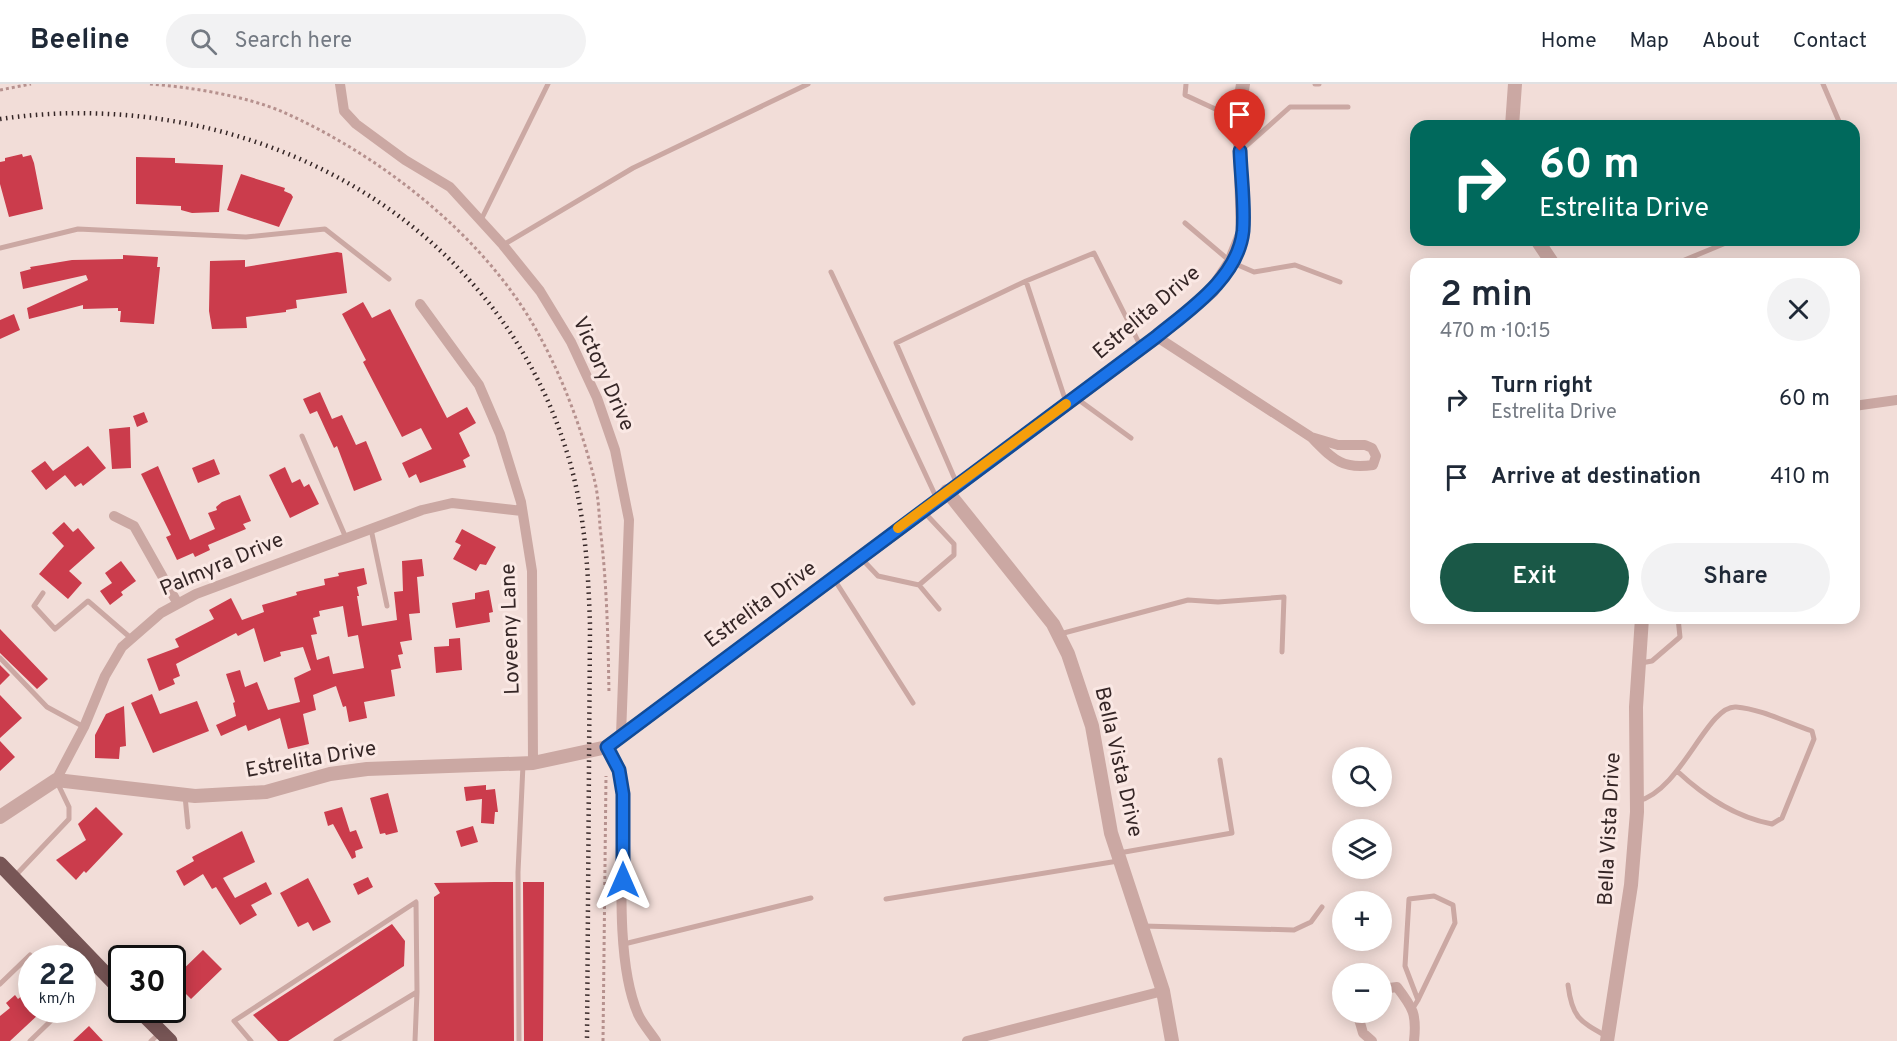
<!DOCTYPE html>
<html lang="en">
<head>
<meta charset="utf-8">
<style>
	:root { --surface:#fff; --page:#f2f2f3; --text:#1f2937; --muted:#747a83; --line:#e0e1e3; --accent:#1a5847 }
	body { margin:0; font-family:Overpass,sans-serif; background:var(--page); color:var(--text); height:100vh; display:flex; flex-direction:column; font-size:22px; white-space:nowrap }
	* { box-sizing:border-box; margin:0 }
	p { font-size:20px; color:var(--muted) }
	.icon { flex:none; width:33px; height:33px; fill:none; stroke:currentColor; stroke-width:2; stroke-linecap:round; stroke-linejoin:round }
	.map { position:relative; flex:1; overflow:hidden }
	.side { position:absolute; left:1410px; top:174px; width:450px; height:366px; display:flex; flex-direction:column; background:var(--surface); border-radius:18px; box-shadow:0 3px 15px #0003 }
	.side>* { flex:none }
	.banner { position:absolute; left:1410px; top:36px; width:450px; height:126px; border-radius:18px; box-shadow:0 3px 15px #0003; background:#00695c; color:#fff; overflow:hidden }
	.controls { position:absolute; left:1332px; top:663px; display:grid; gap:12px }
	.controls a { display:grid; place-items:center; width:60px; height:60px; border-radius:50%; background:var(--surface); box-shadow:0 3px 15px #0003; font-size:30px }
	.speed { position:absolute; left:18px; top:861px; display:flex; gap:12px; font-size:30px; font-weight:700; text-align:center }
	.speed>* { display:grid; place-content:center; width:78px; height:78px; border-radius:50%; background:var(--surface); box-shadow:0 3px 15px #0003; line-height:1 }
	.speed small { font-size:15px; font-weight:400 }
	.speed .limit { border:3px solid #111; border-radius:9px; background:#fff; color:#111 }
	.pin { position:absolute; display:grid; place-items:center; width:51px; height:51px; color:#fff; margin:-62px -26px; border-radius:50% 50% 50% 0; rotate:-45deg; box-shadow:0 0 6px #0007 }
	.pin .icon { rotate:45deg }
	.me { position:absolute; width:66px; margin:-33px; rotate:0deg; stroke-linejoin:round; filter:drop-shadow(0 0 4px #0008) }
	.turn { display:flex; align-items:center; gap:21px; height:126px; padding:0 30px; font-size:27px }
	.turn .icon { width:78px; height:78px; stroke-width:2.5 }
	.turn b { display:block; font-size:42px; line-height:51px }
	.round { display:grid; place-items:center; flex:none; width:63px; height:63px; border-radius:32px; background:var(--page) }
	.head { display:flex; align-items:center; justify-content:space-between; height:102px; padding:0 30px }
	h1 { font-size:36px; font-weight:600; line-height:45px }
	.cta { display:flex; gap:12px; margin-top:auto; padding:12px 30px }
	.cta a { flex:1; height:69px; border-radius:36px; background:var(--accent); color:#fff; font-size:24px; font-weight:600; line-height:69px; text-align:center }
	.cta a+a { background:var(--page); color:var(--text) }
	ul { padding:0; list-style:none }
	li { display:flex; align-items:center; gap:18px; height:78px; padding:0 30px }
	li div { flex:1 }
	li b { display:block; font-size:22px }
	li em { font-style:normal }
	header { display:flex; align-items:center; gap:36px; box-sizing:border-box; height:84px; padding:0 30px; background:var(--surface); border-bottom:2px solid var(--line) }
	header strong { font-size:28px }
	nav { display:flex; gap:33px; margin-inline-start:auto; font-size:21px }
	.search { width:420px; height:54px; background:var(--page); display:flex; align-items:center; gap:15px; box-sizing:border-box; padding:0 21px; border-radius:33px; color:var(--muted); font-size:22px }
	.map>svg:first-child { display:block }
	.building { fill:#cb3c4c; fill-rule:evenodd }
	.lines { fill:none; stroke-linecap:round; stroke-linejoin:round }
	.path { stroke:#b6918e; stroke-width:3; stroke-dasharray:3 3; stroke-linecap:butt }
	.service { stroke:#cba8a3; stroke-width:5 }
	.minor { stroke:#cba8a3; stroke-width:10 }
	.tertiary { stroke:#cba8a3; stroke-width:14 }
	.primary { stroke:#785656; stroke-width:15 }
	.rail { stroke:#352626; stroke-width:4.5; stroke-dasharray:1.5 4.5; stroke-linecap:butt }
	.route-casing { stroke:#114b97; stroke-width:15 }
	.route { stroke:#1a73e8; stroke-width:10 }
	.slow { stroke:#f59e0b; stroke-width:10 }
	.labels { text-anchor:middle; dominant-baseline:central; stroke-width:6; stroke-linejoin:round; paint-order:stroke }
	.street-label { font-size:21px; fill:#352626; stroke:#fae8e4 }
</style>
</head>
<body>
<header>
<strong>Beeline</strong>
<div class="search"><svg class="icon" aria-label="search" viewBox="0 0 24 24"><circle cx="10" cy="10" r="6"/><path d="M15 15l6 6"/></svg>Search here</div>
<nav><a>Home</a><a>Map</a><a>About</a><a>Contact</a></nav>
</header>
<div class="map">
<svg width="1897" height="957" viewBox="0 0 1897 957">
	<rect width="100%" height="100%" fill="#f2ddd8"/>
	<path class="building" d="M22,70L23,73L31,71L34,79L43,125L9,133L0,100V78L5,77V74Z
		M136,73L175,74V79L223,81L219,128L192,129L181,126V122L136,120Z
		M241,90L285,104L284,107L291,110L293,113L279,143L227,126Z
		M337,168L342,169L347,209L296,216L297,224L286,226V228L246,233L247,244L212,245L209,227L210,177L245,176V183Z
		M123,171L158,173L157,183H160L154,240L120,238L121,227H118V224L83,225V221L29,235L27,224L88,196L86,191L23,205L20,188L31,185L30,183L72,176L123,175Z
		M363,218L372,234L390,225L447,334L467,323L476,339L459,349L470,372L463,376L466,383L420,399L416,390L409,394L402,379L432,365L421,344L402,353L363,278L366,276L342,230Z
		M14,230L20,246L0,255V236Z
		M320,308L332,335L342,331L356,361L366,357L382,396L354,407L337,362L334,364L317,327L310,330L303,315Z
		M144,328L148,338L137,343L133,332Z
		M130,343L131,384L112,385L109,345Z
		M88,362L106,384L83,402L81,399L75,403L65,391L46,406L31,387L45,377L53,387Z
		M214,375L220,390L198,399L192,384Z
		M158,382L190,456L215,445L208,429L217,426L216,423L222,418L240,411L251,437L243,440L246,445L208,461L210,466L195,473L193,469L177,476L166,453L171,451L141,390Z
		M285,383L292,399L300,395L304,403L309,400L319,420L290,434L269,391Z
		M64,438L73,448L78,444L95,464L69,487L82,499L68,515L39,490L64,462L52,449Z
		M462,445L496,463L486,481L480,480L476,487L453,475L461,461L455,458Z
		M422,475L424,492L417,493L420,529L409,530L412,556L400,558L403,570L398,571L401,584L391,586L395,612L364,618L367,634L349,638L346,622L343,623L336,602L313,611L316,626L303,630L309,660L288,665L280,634L248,647L246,641L221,652L216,641L236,632L233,619L235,618L226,590L240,586L245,603L257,598L268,626L300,618L294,594L311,586L303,563L280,568L281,572L264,578L254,544L238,552L236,549L176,580L180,592L173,595L175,600L159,607L147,575L179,563L175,555L214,535L209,526L231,514L242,536L264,528L262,521L297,511L296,508L325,501L324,495L339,492L338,489L364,484L367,500L357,503L359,512H357L362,542L397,536L394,508L403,507L402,477ZM343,522L348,553L358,551L364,584L333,590L329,572L317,576L311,551L317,550L313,534L320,532L319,527Z
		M121,477L136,497L121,508L123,511L110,521L100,507L112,499L105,489Z
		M489,506L493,528L489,529L490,538L456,544L452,519L475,515V509Z
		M0,545L48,595L37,605L0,569Z
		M460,554L462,586L436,589L434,563L449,562V555Z
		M0,581L10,591L0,601Z
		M152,610L160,630L197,617L209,647L153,669L131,619Z
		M0,611L22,634L0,654Z
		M124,622L126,662L120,663L119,675L95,674V651L106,630Z
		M0,657L15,673L0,687Z
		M486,701V706L495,705L498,728H495L494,740L481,739L482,715L466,717L464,703Z
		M388,709L398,748L386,751L385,749L380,750L370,714Z
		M96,723L123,750L86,789L84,787L76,796L56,776L86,756L78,740Z
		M342,723L350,748L356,746L363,764L355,767L356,773L352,775L333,740L328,742L324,728Z
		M473,742L478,758L461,763L456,747Z
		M242,747L255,778L223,794L235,814L266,798L272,810L251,821L257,831L240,841L216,803L212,805L203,790L184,802L176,787L194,777L192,773Z
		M368,793L373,803L358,811L353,800Z
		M308,794L331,838L313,847L308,838L298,843L280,809Z
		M494,798H513L514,957H434V813L440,809L434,799Z
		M523,798H544L543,957H524Z
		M392,840L405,857L404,882L288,957H278L253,931Z
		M203,866L222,885L191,915L172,896Z
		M15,911L18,915L23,911L32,920V926H37L40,929L10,957H0V932L10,924L6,919Z
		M89,942L103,957H73Z"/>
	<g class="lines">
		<path class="path" d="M150,0C190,3 246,12 283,28C380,71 481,150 534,242C561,289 581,342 594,394C598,409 599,427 600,443C607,499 608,554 609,610
			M0,6L31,0
			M603,957L606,692"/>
		<path class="service" d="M1186,0L1185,11L1237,35
			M1315,0H1319
			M1823,0L1841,42
			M1244,64L1290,23H1348
			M481,136L548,0
			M1185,139L1231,178L1254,188L1295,181L1340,198
			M503,161L633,84L808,0
			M0,164L78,145L246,153L325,145L389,195
			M1675,180L1733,156
			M831,188L937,415
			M1026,197L1066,318
			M1076,314L1131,354
			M302,352L346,454
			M957,400L896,259L1026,197L1094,169L1141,263
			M371,445L387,522
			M861,474L878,492L919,501L939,525
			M834,495L913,619
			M919,501L954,471V460L924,428
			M43,509L34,522L55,545L88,517L132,555
			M1060,550L1188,516L1218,518L1284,513L1282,568
			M0,574L47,623L84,643
			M1641,579L1652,577L1680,553L1678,534
			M185,712L188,743
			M1638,717C1682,706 1707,621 1736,623C1761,625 1788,639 1812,647L1814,655L1782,734L1772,740C1735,733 1705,713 1677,687
			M1119,769L1232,749L1220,676
			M14,793L69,735V723L57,698
			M886,815L1118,777
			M1143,842L1294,846L1311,838L1322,823
			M624,860L811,814
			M0,900L30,871
			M1568,901C1572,933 1579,937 1606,952
			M1413,924L1418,916L1455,839L1453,821L1434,812L1409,815L1405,882L1418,916
			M30,957L62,926
			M151,957L160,949
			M251,957L234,937L416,818L417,908L336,957
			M415,957L417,908
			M519,957L518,788L523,681"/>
		<path class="minor" d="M340,0L344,27L356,40L405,76L450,103L503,161L540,207L571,258L597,314L615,366L629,436L621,651
			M420,220L479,301L500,350L521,418L532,487L533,679
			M1157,253L1311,353L1338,361H1365L1372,364L1376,372L1373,381C1341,386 1332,374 1311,353
			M1854,322L1897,316
			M114,432L134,442L178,520
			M607,663L619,686L623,710C623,771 614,875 638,930C642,939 650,948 656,957
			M56,696L84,643L105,592L122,563L161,529L196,510L422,426L452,419L522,427
			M1382,905L1397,903C1413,924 1417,930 1414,957
			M1357,928L1363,949L1372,957
			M967,957L1163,907"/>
		<path class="tertiary" d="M1512,42L1515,0
			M1537,156L1553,180
			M947,407L1053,540L1068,570L1092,642L1111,749L1163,907L1172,957
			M0,733L56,696L195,712L266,708L330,690L367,685L533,679L607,663L1157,253L1212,207L1231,178L1243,148L1239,26L1243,0
			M1607,957L1631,801L1637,728L1636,623L1642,534"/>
		<path class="primary" d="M0,780L122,907
			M139,926L170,957"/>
		<path class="rail" d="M0,35C239,0 487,125 564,359C584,418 588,479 590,541L587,957"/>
	</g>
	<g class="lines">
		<defs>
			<path id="route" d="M623,796V710L619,686L607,663L1156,253C1189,226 1238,194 1243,147C1245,121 1241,93 1240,67"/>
		</defs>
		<use href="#route" class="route-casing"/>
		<use href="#route" class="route"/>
		<path class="slow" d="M898,444L1066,320"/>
	</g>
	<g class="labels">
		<g class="street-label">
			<text transform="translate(1147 229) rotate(-40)">Estrelita Drive</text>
			<text transform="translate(603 290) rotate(66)">Victory Drive</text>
			<text transform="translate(222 481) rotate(-23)">Palmyra Drive</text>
			<text transform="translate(761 521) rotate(-36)">Estrelita Drive</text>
			<text transform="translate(511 545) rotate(-92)">Loveeny Lane</text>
			<text transform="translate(311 676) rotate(-10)">Estrelita Drive</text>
			<text transform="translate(1118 678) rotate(77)">Bella Vista Drive</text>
			<text transform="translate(1610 745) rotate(-87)">Bella Vista Drive</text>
		</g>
	</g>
</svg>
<div class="controls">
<a><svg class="icon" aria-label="search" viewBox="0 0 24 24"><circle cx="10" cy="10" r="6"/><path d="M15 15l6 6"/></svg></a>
<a><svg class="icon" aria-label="layers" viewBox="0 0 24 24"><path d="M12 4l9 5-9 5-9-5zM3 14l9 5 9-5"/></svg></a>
<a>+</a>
<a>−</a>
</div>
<div class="speed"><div>22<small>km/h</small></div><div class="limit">30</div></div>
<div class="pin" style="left:1240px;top:67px;background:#d93025"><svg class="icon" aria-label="arrive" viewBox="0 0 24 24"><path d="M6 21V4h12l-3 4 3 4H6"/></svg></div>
<svg class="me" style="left:623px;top:796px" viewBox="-20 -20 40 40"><path d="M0-17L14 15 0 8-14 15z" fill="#1a73e8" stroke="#fff" stroke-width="4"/></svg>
<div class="banner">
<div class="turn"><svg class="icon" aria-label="right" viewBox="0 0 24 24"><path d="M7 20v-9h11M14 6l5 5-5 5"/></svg><div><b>60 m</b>Estrelita Drive</div></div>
</div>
<section class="side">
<div class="head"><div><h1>2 min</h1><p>470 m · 10:15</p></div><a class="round"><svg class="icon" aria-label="close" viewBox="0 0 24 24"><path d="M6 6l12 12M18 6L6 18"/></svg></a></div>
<ul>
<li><svg class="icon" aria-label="right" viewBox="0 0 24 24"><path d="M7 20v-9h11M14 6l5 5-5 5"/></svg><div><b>Turn right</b><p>Estrelita Drive</p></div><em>60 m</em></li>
<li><svg class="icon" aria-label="arrive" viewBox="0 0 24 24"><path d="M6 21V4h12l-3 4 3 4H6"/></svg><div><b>Arrive at destination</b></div><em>410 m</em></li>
</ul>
<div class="cta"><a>Exit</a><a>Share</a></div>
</section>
</div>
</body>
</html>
